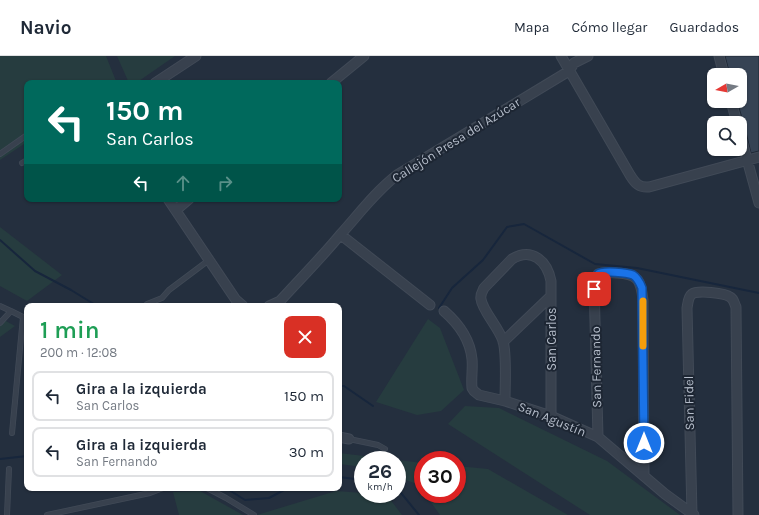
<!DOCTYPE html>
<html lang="es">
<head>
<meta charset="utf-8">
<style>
	:root { --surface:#fff; --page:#f2f2f3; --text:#1f2937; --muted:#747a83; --line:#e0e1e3 }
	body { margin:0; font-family:Karla,sans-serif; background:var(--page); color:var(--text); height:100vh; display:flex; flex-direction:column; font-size:15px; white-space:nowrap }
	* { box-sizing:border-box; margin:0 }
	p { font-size:13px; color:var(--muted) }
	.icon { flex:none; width:22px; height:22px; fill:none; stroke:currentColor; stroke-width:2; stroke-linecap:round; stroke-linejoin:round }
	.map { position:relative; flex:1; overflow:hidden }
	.details { position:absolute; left:24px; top:247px; width:318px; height:188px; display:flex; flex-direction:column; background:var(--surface); border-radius:8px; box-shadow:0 1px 3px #0004 }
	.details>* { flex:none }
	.hud { position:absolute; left:24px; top:24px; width:318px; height:122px; border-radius:8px; box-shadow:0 1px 3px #0004; background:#00695c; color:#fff; overflow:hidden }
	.needle { width:26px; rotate:261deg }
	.controls { position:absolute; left:707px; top:12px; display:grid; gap:8px }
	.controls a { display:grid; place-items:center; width:40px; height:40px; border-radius:8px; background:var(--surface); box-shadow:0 1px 3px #0004; font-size:20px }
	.speed { position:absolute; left:354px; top:395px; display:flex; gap:8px; font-size:20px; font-weight:700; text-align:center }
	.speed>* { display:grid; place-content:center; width:52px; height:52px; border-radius:50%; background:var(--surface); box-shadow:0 1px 3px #0004; line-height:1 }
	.speed small { font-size:10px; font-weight:400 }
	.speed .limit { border:6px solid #d22; background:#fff; color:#111 }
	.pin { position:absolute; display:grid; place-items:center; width:34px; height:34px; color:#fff; margin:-17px; border-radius:8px; box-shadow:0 2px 6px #0006 }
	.me { position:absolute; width:44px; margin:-22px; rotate:0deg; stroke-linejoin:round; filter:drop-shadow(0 0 3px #0008) }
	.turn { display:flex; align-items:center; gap:14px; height:84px; padding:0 16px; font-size:18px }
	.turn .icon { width:52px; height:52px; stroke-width:2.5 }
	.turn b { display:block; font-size:28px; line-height:34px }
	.lanes { display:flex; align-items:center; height:38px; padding:0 16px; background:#0003; justify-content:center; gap:20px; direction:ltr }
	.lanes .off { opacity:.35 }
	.round { display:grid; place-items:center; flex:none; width:42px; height:42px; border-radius:8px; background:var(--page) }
	.overview { display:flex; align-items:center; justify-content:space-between; height:68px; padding:0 16px }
	h1 { font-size:24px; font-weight:600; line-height:30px; color:#1e9e55 }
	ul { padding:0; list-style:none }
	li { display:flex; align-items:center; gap:12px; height:50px; margin:0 8px 6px; padding:0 8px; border:2px solid var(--line); border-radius:8px }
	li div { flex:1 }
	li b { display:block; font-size:15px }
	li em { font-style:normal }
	header { display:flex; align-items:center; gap:24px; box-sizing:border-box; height:56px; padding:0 20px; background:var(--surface); border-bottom:1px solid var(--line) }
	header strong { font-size:19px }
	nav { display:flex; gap:22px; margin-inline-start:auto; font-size:14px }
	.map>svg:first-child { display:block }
	.green { fill:#263c3f }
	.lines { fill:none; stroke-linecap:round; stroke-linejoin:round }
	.stream { stroke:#17263c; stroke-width:2 }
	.building { fill:#364354; stroke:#1f2835 }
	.lane-casing { stroke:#414a57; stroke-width:6 }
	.street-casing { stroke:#414a57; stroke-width:11 }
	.lane { stroke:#38414e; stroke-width:4.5 }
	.street { stroke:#38414e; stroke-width:9 }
	.route-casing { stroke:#114b97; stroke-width:10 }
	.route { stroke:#1a73e8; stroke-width:7 }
	.slow { stroke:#f59e0b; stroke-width:7 }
	.labels { text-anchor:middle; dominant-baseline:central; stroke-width:4; stroke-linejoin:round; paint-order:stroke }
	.street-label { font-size:13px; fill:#b4bcc9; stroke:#1d2633 }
</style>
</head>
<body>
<header>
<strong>Navio</strong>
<nav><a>Mapa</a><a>Cómo llegar</a><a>Guardados</a></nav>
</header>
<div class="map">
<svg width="759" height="459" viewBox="0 0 759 459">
	<rect width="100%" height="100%" fill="#242f3e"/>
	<path class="green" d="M0,0H106L116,25L114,27H27V86L0,104Z
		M117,0H175L136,27H129Z
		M0,171L62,219L27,245L0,230Z
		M0,262L15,270L0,281Z
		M428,263L440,272L464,334L441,355L417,359L376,346Z
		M465,350L499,352L607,405L680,459H590L448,368Z
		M339,397L423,407V436L417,428L397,421V404H363V411L339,408Z
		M457,410L488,413L568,459H440L425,438H457Z
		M200,435L243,459H179L173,436Z
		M336,435L363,437V438H386L402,459H257Z"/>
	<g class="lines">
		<path class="stream" d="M0,184L35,215L71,234L97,250
			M439,252L452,232L483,204L507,171L524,168L595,208L637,212L759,237
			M339,330H344L373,350
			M0,403L27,400
			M339,421L363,424
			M226,432L245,444L269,442L288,432
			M397,432L419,459"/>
	</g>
	<path class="building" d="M725,0H759V95L751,97L746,76L742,70L743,65L737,45H740V19H730Z"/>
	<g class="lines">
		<defs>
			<path id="lane" d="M0,98L27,79
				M22,107L27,104
				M147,248L162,242L169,234L209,204
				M0,250L13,256
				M26,262L27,268
				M0,267L11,255L23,261L12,377
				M349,383L378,389L385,393
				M207,432L226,442L254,459
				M7,459L9,413
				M47,459L150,437L163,432"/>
			<path id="street" d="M561,0L630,119C635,127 639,132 649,131L759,101
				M719,0L724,19
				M155,27L196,0
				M331,27L364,0
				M731,45L737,67
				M740,78L759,147
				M168,143L236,244L243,250
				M176,154L189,143
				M341,179L430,249
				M269,250L280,245C300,223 321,202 340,179C359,158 375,136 397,119L569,15L574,7L588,0
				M444,255C459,268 470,283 472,303C473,312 471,322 472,332L474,335L479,339L505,345L551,360L598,381L665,438L694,459
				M503,286L551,240
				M505,345C505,329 507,299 503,285C499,272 482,254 481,243C480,239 482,236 484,232L512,203C532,191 547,205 551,225V360
				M339,381L349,383
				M598,381L594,227L598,218C604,216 610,216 617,217C638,218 641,224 643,244L644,419
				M692,458L687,252C688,247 688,241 692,238C697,234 725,237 730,241C734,243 734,247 736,251L738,459"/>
		</defs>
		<use href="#lane" class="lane-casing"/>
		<use href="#street" class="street-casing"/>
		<use href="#lane" class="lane"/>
		<use href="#street" class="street"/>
	</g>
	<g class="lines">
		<defs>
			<path id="route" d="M594,233C594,229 594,221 598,218C603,214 628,217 633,219C638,222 640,227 642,232L644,387"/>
		</defs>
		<use href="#route" class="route-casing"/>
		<use href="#route" class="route"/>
		<path class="slow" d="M643,245V290"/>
	</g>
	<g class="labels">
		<g class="street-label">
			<text transform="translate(456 84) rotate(-32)">Callejón Presa del Azúcar</text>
			<text transform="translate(551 283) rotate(-90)">San Carlos</text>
			<text transform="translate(596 311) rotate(-91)">San Fernando</text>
			<text transform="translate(689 347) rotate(-91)">San Fidel</text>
			<text transform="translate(552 363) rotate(22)">San Agustín</text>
		</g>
	</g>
</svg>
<div class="controls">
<a><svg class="needle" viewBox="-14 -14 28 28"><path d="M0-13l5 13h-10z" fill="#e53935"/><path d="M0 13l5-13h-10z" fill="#747a83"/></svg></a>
<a><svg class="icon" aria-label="search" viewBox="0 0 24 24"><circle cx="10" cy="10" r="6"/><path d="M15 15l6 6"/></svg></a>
</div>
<div class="speed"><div>26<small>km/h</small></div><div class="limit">30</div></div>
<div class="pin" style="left:594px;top:233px;background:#d93025"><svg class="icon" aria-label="arrive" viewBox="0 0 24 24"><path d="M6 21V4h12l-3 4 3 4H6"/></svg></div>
<svg class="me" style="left:644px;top:387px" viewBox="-20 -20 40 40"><circle r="17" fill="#1a73e8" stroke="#fff" stroke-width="3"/><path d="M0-11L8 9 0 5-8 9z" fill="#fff"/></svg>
<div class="hud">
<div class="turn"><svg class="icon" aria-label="left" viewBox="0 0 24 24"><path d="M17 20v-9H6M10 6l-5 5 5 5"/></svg><div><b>150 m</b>San Carlos</div></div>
<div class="lanes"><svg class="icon" aria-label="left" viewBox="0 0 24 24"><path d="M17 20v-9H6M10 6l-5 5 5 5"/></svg><svg class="icon off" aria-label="ahead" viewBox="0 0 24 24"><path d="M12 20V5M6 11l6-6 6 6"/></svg><svg class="icon off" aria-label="right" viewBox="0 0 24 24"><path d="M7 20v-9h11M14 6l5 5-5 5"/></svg></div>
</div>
<section class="details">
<div class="overview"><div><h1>1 min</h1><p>200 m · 12:08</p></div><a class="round" style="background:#d93025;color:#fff"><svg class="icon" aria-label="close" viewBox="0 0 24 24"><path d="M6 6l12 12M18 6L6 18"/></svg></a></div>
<ul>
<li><svg class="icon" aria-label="left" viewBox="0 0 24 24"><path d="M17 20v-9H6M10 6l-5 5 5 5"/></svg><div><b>Gira a la izquierda</b><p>San Carlos</p></div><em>150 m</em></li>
<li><svg class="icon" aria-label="left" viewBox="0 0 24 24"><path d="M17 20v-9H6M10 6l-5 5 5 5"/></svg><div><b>Gira a la izquierda</b><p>San Fernando</p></div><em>30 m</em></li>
</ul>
</section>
</div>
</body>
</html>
